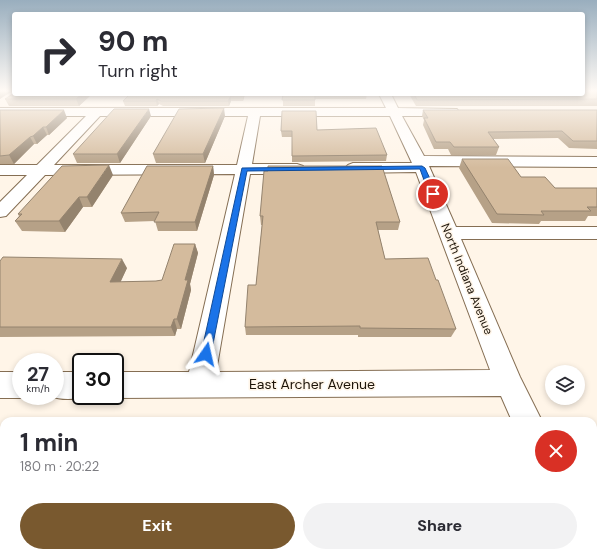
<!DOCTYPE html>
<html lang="en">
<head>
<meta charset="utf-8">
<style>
	:root { --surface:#fff; --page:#f2f2f3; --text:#2b2b33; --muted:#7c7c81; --accent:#79592f }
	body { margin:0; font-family:"DM Sans",sans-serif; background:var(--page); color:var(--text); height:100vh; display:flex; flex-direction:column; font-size:15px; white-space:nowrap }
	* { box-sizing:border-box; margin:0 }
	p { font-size:13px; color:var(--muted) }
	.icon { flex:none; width:22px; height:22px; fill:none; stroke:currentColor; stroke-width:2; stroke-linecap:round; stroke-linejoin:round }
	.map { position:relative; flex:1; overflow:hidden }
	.sheet { position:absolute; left:0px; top:417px; width:597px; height:140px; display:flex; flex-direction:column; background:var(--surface); border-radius:12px 12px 0 0; box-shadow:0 2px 6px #0003 }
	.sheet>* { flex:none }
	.guide { position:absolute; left:12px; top:12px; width:573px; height:84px; border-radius:4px; box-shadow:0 2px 6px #0003; background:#fff; color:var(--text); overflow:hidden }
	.controls { position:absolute; left:545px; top:365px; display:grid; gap:8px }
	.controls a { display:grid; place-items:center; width:40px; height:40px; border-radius:50%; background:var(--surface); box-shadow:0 2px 6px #0003; font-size:20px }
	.speed { position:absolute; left:12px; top:353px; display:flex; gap:8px; font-size:20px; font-weight:700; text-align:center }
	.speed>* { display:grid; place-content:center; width:52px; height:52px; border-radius:50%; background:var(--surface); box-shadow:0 2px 6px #0003; line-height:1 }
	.speed small { font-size:10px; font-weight:400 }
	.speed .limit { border:2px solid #111; border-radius:6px; background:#fff; color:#111 }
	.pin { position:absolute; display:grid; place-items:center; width:34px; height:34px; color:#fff; margin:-17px; border:2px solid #fff; border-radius:50%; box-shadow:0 1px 4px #0007 }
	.me { position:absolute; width:44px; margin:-22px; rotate:11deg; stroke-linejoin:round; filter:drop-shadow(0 0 3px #0008) }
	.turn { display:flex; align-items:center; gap:14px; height:84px; padding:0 20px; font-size:18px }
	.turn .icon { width:52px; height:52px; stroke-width:2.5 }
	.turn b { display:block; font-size:28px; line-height:34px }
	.round { display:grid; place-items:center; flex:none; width:42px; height:42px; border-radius:21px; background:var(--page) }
	.headline { display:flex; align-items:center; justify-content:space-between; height:68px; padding:0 20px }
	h1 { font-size:24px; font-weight:700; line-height:30px }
	.action { display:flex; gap:8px; margin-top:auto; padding:8px 20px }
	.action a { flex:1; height:46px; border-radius:24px; background:var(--accent); color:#fff; font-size:16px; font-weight:700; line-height:46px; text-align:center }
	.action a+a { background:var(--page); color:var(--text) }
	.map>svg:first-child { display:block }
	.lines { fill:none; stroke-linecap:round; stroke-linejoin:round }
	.minor-casing { stroke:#856e53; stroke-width:2 }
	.minor { fill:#fff; fill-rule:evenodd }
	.wall { fill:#b6a187 }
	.shaded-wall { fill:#94836e }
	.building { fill:#d4bb9d; stroke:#94836e }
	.route { fill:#1a73e8; stroke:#114b97 }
	.labels { text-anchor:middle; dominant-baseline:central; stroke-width:3; stroke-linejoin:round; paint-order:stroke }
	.street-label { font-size:12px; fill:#1c1308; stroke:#fff5e8 }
	.near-street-label { font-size:14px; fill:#1c1308; stroke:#fff5e8 }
</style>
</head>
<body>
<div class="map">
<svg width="597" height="557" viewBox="0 0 597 557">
	<rect width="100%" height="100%" fill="#fff5e8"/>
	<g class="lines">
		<defs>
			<path id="minor" d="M379,94H391L398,108L457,109L459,112L457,115L453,116H402L424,156L597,157V167L429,166L456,227H597V239H461L520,377L542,421H512L501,396L115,398L110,396H115V372H189L235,174L45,175L6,216L0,217V202L27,175H0V165H37L86,116H0V108H386ZM100,116H248L237,165H54ZM260,116H390L412,163H353L348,165L345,168L348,171L353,173L416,172L490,370L216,372L250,174H297L303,172L305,169L303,166L297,164H252Z
				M0,372H21V396H26L21,398H0Z
				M55,372H81V396H86C76,400 60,400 50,396H55Z
				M593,535L597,537V557H573L571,553H593Z"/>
		</defs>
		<use href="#minor" class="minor-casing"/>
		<use href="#minor" class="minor"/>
	</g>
	<path class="wall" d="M597,90V106H416L409,94H583Z
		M14,94H92L79,106H9L5,99Z
		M130,94H245L243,101H231L229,106H163L159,104L157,106H125L123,101Z
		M283,94H367L366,99H315V106H283Z
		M0,110L67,118L49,135H47L37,144H34L14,164H0Z
		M423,110H597V149L569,148L558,138L493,139L499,147L496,155H451L448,149H434L423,125L424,120L422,116Z
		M151,116L120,163H77L73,154Z
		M225,116L205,163H156L153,154Z
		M317,130L387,155L386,161L292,162V137H282L281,131Z
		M462,159L555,188H597V216H588L585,221H541L539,224L492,223L459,168Z
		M213,166L214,175L197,231H158L155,221L125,222L121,213Z
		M113,175L92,207H83L65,232L22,231L15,221L19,216L18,214Z
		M260,216L400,222L398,230H378L385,259L436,280L456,329L451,337H358V335H246L245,327L256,285L262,225H261Z
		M195,244L198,253L190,284L191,290L181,329H177L175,336L0,337V261L127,268L120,282L156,281L162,280Z
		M0,457H4V515H0Z"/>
	<path class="shaded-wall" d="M0,90H14L0,99Z
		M82,94H92L79,106L76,99Z
		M243,94H245L243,101Z
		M231,96V101L229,106L228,101Z
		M157,99L159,104L157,106L156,101Z
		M224,108L225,116L205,163L203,154Z
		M149,109L151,116L120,163L117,154Z
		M64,110L67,118L49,135L46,127Z
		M43,127L47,135L37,144L33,136Z
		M30,137L34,144L14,164L9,155Z
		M109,165L113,175L92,207L87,197Z
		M213,166L214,175L197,231L195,222Z
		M79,197L83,207L65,232L59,221Z
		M195,244L198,253L190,284L191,290L181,329L177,319L185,280Z
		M122,259L127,268L116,292L110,282Z
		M174,319L177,329L175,336L171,327Z
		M269,553H270V557H268Z"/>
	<path class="building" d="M583,90H597V99L417,100L414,94H583Z
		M14,93V94H82L76,99H5Z
		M130,94H243V96H231L228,101H161L157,99L156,101H123Z
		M283,94H315V100H282Z
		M224,108L203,154H153L179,109Z
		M114,109H149L117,154H73Z
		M0,110H64L46,127H43L33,136L30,137L9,155L0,156Z
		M423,110H597V141H573L562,131L488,132L499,147H454L450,142H436L424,118H428Z
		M282,111H316L317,130L376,128L387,155L292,156V131H281Z
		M462,159H508L521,177H545L555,188H597V207H587L591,211H541L544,215L497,214Z
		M109,165L87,197H79L59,221H15L22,214H18L62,166Z
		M147,166H213L195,222H154L159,212L121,213Z
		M268,166H382L400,222H376L385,259L428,258L436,280H438L456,329L360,328V326L245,327L248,285H256L263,216H260L264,171H268Z
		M174,244H195L185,280H188L177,319H174L171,327H0V261L3,257L122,259L110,282L156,281L162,280Z
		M0,457H4V509H0Z
		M242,553H269L268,557H241Z"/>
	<linearGradient id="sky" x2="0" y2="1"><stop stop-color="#99aebe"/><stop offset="0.54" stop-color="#fffaf5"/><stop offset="1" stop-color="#fffaf5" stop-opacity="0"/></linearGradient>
	<rect width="597" height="168" fill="url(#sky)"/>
	<path class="route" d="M422,166L425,168L437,194L435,195L429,194L420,169L247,171L211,354L210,357H202L201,354L242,168Z"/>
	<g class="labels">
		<g class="street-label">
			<text transform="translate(467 279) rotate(68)">North Indiana Avenue</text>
		</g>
		<g class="near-street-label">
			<text x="312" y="384">East Archer Avenue</text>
		</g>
	</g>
</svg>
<div class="controls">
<a><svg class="icon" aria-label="layers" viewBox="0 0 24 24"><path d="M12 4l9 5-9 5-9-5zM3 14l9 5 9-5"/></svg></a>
</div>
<div class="speed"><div>27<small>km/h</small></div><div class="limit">30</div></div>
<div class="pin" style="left:433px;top:194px;background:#d93025"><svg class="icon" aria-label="arrive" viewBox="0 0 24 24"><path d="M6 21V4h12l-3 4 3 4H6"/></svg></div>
<svg class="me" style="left:206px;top:354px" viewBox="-20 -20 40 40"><path d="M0-17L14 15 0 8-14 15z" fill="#1a73e8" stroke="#fff" stroke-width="4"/></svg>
<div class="guide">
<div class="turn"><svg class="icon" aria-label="right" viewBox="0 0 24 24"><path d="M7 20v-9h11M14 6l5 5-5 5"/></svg><div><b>90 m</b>Turn right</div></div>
</div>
<section class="sheet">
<div class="headline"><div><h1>1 min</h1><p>180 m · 20:22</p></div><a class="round" style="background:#d93025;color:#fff"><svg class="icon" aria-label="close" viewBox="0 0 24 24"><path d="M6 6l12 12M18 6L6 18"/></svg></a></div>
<div class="action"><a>Exit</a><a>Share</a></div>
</section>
</div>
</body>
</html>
